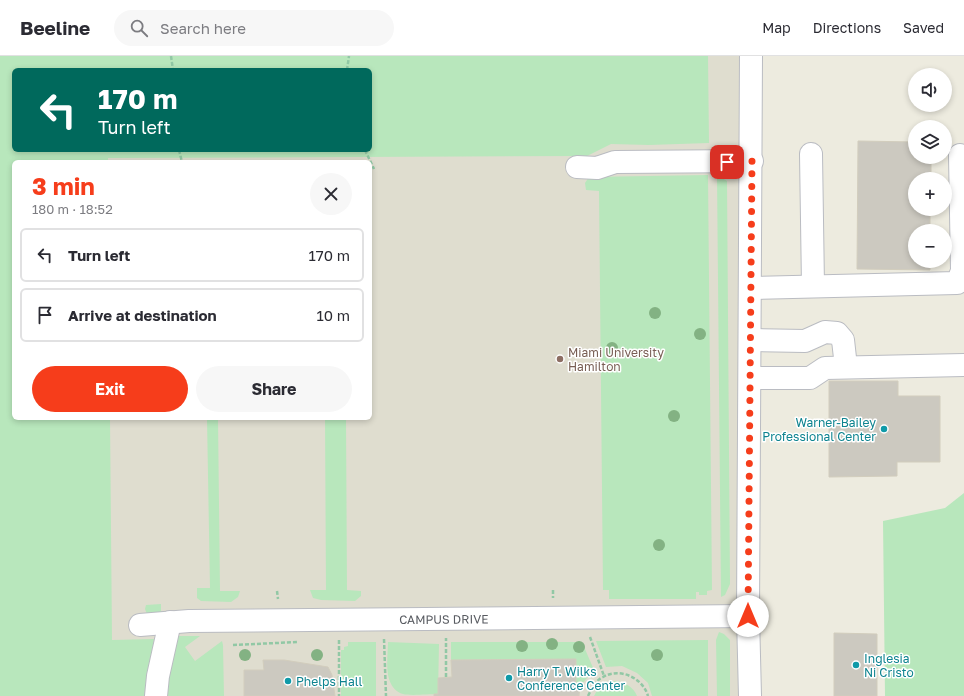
<!DOCTYPE html>
<html lang="en">
<head>
<meta charset="utf-8">
<style>
	:root { --surface:#fff; --page:#f7f7f7; --text:#2b2b33; --muted:#7c7c81; --line:#e1e1e2; --accent:#f63d1b }
	body { margin:0; font-family:"Golos Text",sans-serif; background:var(--page); color:var(--text); height:100vh; display:flex; flex-direction:column; font-size:15px; white-space:nowrap }
	* { box-sizing:border-box; margin:0 }
	p { font-size:13px; color:var(--muted) }
	.icon { flex:none; width:22px; height:22px; fill:none; stroke:currentColor; stroke-width:2; stroke-linecap:round; stroke-linejoin:round }
	.map { position:relative; flex:1; overflow:hidden }
	.side { position:absolute; left:12px; top:104px; width:360px; height:260px; display:flex; flex-direction:column; background:var(--surface); border-radius:6px; box-shadow:0 2px 6px #0003 }
	.side>* { flex:none }
	.top-card { position:absolute; left:12px; top:12px; width:360px; height:84px; border-radius:6px; box-shadow:0 2px 6px #0003; background:#00695c; color:#fff; overflow:hidden }
	.fabs { position:absolute; left:908px; top:12px; display:grid; gap:8px }
	.fabs a { display:grid; place-items:center; width:44px; height:44px; border-radius:50%; background:var(--surface); box-shadow:0 2px 6px #0003; font-size:20px }
	.pin { position:absolute; display:grid; place-items:center; width:34px; height:34px; color:#fff; margin:-17px; border-radius:8px; box-shadow:0 2px 6px #0006 }
	.me { position:absolute; width:44px; margin:-22px; rotate:0deg; stroke-linejoin:round; filter:drop-shadow(0 0 3px #0008) }
	.turn { display:flex; align-items:center; gap:14px; height:84px; padding:0 20px; font-size:18px }
	.turn .icon { width:52px; height:52px; stroke-width:2.5 }
	.turn b { display:block; font-size:28px; line-height:34px }
	.round { display:grid; place-items:center; flex:none; width:42px; height:42px; border-radius:21px; background:var(--page) }
	.summary { display:flex; align-items:center; justify-content:space-between; height:68px; padding:0 20px }
	h1 { font-size:24px; font-weight:700; line-height:30px; color:var(--accent) }
	.action { display:flex; gap:8px; margin-top:auto; padding:8px 20px }
	.action a { flex:1; height:46px; border-radius:24px; background:var(--accent); color:#fff; font-size:16px; font-weight:700; line-height:46px; text-align:center }
	.action a+a { background:var(--page); color:var(--text) }
	ul { padding:0; list-style:none }
	li { display:flex; align-items:center; gap:12px; height:54px; margin:0 8px 6px; padding:0 12px; border:2px solid var(--line); border-radius:6px }
	li div { flex:1 }
	li b { display:block; font-size:15px }
	li em { font-style:normal }
	header { display:flex; align-items:center; gap:24px; box-sizing:border-box; height:56px; padding:0 20px; background:var(--surface); border-bottom:1px solid var(--line) }
	header strong { font-size:19px }
	nav { display:flex; gap:22px; margin-inline-start:auto; font-size:14px }
	.search { width:280px; height:36px; background:var(--page); display:flex; align-items:center; gap:10px; box-sizing:border-box; padding:0 14px; border-radius:22px; color:var(--muted); font-size:15px }
	.map>svg:first-child { display:block }
	.education { fill:#dfddcf; fill-rule:evenodd }
	.green { fill:#b8e7bc; fill-rule:evenodd }
	.building { fill:#ccc9c0; stroke:#d2cdbd }
	.lines { fill:none; stroke-linecap:round; stroke-linejoin:round }
	.minor-casing { stroke:#babcc2; stroke-width:24 }
	.path { stroke:#91c8a5; stroke-width:2.5; stroke-dasharray:4 2; stroke-linecap:butt }
	.minor { stroke:#fff; stroke-width:22 }
	.tree { fill:#83b283 }
	.route { stroke:#f63d1b; stroke-width:7; stroke-dasharray:0 12.6 }
	.education-dot { fill:#8d6e63; stroke:#fff; stroke-width:1.5 }
	.culture-dot { fill:#0f9aa8; stroke:#fff; stroke-width:1.5 }
	.labels { text-anchor:middle; dominant-baseline:central; stroke-width:3; stroke-linejoin:round; paint-order:stroke }
	.education-label { font-size:12px; fill:#785e54; stroke:#fff; text-anchor:start }
	.culture-label { font-size:12px; fill:#0d838f; stroke:#fff; text-anchor:start }
	.street-label { font-size:12px; fill:#585b61; stroke:#fff }
</style>
</head>
<body>
<header>
<strong>Beeline</strong>
<div class="search"><svg class="icon" aria-label="search" viewBox="0 0 24 24"><circle cx="10" cy="10" r="6"/><path d="M15 15l6 6"/></svg>Search here</div>
<nav><a>Map</a><a>Directions</a><a>Saved</a></nav>
</header>
<div class="map">
<svg width="964" height="640" viewBox="0 0 964 640">
	<rect width="100%" height="100%" fill="#edebdf"/>
	<path class="education" d="M0,0H751L750,640H0ZM14,14H370V94H14ZM14,106H370V362H14Z"/>
	<path class="green" d="M0,0H708L709,87L649,89L611,88L587,100L108,102V106H14V362H110L112,584L154,583L149,640H0ZM14,14H370V94H14Z
		M708,119L712,534L707,535V539H699V536H696V543H609V534H603L599,135L586,134L585,127L589,121Z
		M717,119L727,125L730,528L725,539L721,541Z
		M207,362H218L220,535H240L238,541L231,546L201,545L197,542V532H210Z
		M325,362H346L347,534L361,535V540L355,545L321,544L313,542L310,534H326Z
		M964,437V640H885L883,465L945,452Z
		M161,548V555H179L148,561L145,553L146,549Z
		M719,576L724,578L730,584V640H717L716,584Z
		M178,580H200L185,591L195,605L222,585L223,589L224,640H163L169,598Z
		M708,584V640H652L648,627L637,617L622,610L606,611L596,585Z
		M348,586H376V640H341V594H344V591L348,590Z
		M388,586L439,588L438,638C429,638 410,640 403,638C382,631 388,602 388,586Z
		M451,586H582L594,614L580,630H576V603L451,604Z
		M616,625C625,627 633,630 637,640H594C599,630 605,626 616,625Z"/>
	<path class="building" d="M858,85L915,86V101H931V123H915V153H930V175H915V205H930V214L857,213Z
		M829,325H898V340H940V406H897V420L829,421Z
		M834,577L877,578V640H834Z
		M576,603V630H580L579,640H434V638H438V622L452,621L451,604Z
		M263,604H284L328,611L332,619L335,640H244V614H264Z"/>
	<g class="lines">
		<defs>
			<g id="minor">
				<path d="M811,98L813,230"/>
				<path d="M577,111L597,112L615,106L752,105"/>
				<path d="M751,232L957,227L962,215L960,99"/>
				<path d="M750,284L805,285L825,276L837,277L843,284L846,311"/>
				<path d="M750,322H810L825,312L964,309"/>
				<path id="s1" d="M140,569L189,565L748,560"/>
				<path d="M156,640L158,620L170,566"/>
				<path d="M750,640L748,560L751,0"/>
			</g>
		</defs>
		<use href="#minor" class="minor-casing"/>
		<path class="path" d="M171,0L173,14
			M347,14L349,0
			M179,94L182,106
			M365,94L374,113
			M553,534V542
			M277,535L278,543
			M590,581L604,620
			M384,583L386,640
			M339,584V640
			M233,589L298,586
			M446,621V582
			M588,640C592,632 595,625 603,621C620,611 643,622 648,640"/>
		<use href="#minor" class="minor"/>
	</g>
	<g class="tree">
		<circle cx="655" cy="257" r="6"/>
		<circle cx="700" cy="278" r="6"/>
		<circle cx="612" cy="292" r="6"/>
		<circle cx="674" cy="360" r="6"/>
		<circle cx="659" cy="489" r="6"/>
		<circle cx="552" cy="588" r="6"/>
		<circle cx="522" cy="590" r="6"/>
		<circle cx="579" cy="591" r="6"/>
		<circle cx="245" cy="599" r="6"/>
		<circle cx="317" cy="599" r="6"/>
		<circle cx="657" cy="599" r="6"/>
	</g>
	<g class="lines">
		<path class="route" d="M727,106L752,105L748,560"/>
	</g>
	<circle class="education-dot" cx="560" cy="303" r="4"/>
	<g class="culture-dot">
		<circle cx="884" cy="373" r="4"/>
		<circle cx="856" cy="609" r="4"/>
		<circle cx="509" cy="622" r="4"/>
		<circle cx="288" cy="625" r="4"/>
	</g>
	<g class="labels">
		<g class="education-label">
			<text x="568" y="296">Miami University<tspan x="568" dy="14">Hamilton</tspan></text>
		</g>
		<g class="culture-label">
			<text x="876" y="366" text-anchor="end">Warner-Bailey<tspan x="876" dy="14">Professional Center</tspan></text>
			<text x="864" y="602">Inglesia<tspan x="864" dy="14">Ni Cristo</tspan></text>
			<text x="517" y="615">Harry T. Wilks<tspan x="517" dy="14">Conference Center</tspan></text>
			<text x="296" y="625">Phelps Hall</text>
		</g>
		<g class="street-label">
			<text stroke="none"><textPath href="#s1" startOffset="304">CAMPUS DRIVE</textPath></text>
		</g>
	</g>
</svg>
<div class="fabs">
<a><svg class="icon" aria-label="sound" viewBox="0 0 24 24"><path d="M4 9h4l5-4v14l-5-4H4zM17 9q2 3 0 6"/></svg></a>
<a><svg class="icon" aria-label="layers" viewBox="0 0 24 24"><path d="M12 4l9 5-9 5-9-5zM3 14l9 5 9-5"/></svg></a>
<a>+</a>
<a>−</a>
</div>
<div class="pin" style="left:727px;top:106px;background:#d93025"><svg class="icon" aria-label="arrive" viewBox="0 0 24 24"><path d="M6 21V4h12l-3 4 3 4H6"/></svg></div>
<svg class="me" style="left:748px;top:560px" viewBox="-20 -20 40 40"><circle r="19" fill="#fff"/><path d="M0-13L10 11 0 6-10 11z" fill="#f63d1b"/></svg>
<div class="top-card">
<div class="turn"><svg class="icon" aria-label="left" viewBox="0 0 24 24"><path d="M17 20v-9H6M10 6l-5 5 5 5"/></svg><div><b>170 m</b>Turn left</div></div>
</div>
<section class="side">
<div class="summary"><div><h1>3 min</h1><p>180 m · 18:52</p></div><a class="round"><svg class="icon" aria-label="close" viewBox="0 0 24 24"><path d="M6 6l12 12M18 6L6 18"/></svg></a></div>
<ul>
<li><svg class="icon" aria-label="left" viewBox="0 0 24 24"><path d="M17 20v-9H6M10 6l-5 5 5 5"/></svg><div><b>Turn left</b></div><em>170 m</em></li>
<li><svg class="icon" aria-label="arrive" viewBox="0 0 24 24"><path d="M6 21V4h12l-3 4 3 4H6"/></svg><div><b>Arrive at destination</b></div><em>10 m</em></li>
</ul>
<div class="action"><a>Exit</a><a>Share</a></div>
</section>
</div>
</body>
</html>
